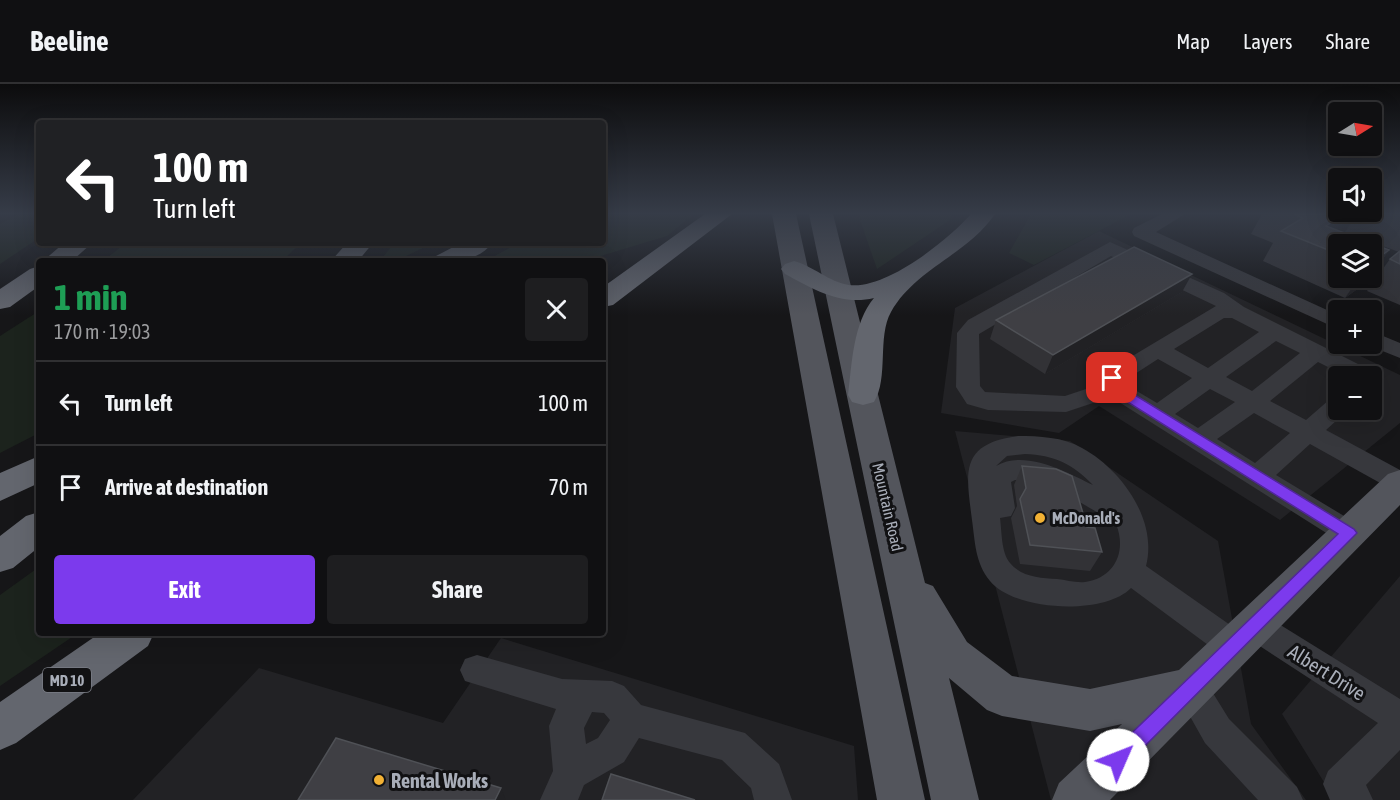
<!DOCTYPE html>
<html lang="en">
<head>
<meta charset="utf-8">
<style>
	:root { --surface:#101012; --page:#1e1e20; --text:#f1f3f6; --muted:#9c9d9f; --line:#303032; --accent:#7c3aed }
	body { margin:0; font-family:"Asap Condensed",sans-serif; background:var(--page); color:var(--text); height:100vh; display:flex; flex-direction:column; font-size:22px; white-space:nowrap }
	* { box-sizing:border-box; margin:0 }
	p { font-size:20px; color:var(--muted) }
	.icon { flex:none; width:33px; height:33px; fill:none; stroke:currentColor; stroke-width:2; stroke-linecap:round; stroke-linejoin:round }
	.map { position:relative; flex:1; overflow:hidden }
	.drawer { position:absolute; left:36px; top:174px; width:570px; height:378px; display:flex; flex-direction:column; background:var(--surface); border-radius:6px; box-shadow:0 6px 24px #0002,0 0 0 2px var(--line) }
	.drawer>* { flex:none }
	.hud { position:absolute; left:36px; top:36px; width:570px; height:126px; border-radius:6px; box-shadow:0 6px 24px #0002,0 0 0 2px var(--line); background:#202124; color:#fff; overflow:hidden }
	.needle { width:39px; rotate:79deg }
	.tools { position:absolute; left:1328px; top:18px; display:grid; gap:12px }
	.tools a { display:grid; place-items:center; width:54px; height:54px; border-radius:6px; background:var(--surface); box-shadow:0 6px 24px #0002,0 0 0 2px var(--line); font-size:30px }
	.pin { position:absolute; display:grid; place-items:center; width:51px; height:51px; color:#fff; margin:-26px; border-radius:12px; box-shadow:0 3px 9px #0006 }
	.me { position:absolute; width:66px; margin:-33px; rotate:46deg; stroke-linejoin:round; filter:drop-shadow(0 0 4px #0008) }
	.turn { display:flex; align-items:center; gap:21px; height:126px; padding:0 18px; font-size:27px }
	.turn .icon { width:78px; height:78px; stroke-width:2.5 }
	.turn b { display:block; font-size:42px; line-height:51px }
	.round { display:grid; place-items:center; flex:none; width:63px; height:63px; border-radius:6px; background:var(--page) }
	.overview { display:flex; align-items:center; justify-content:space-between; height:102px; padding:0 18px }
	h1 { font-size:36px; font-weight:700; line-height:45px; color:#1e9e55 }
	.primary-button { display:flex; gap:12px; margin-top:auto; padding:12px 18px }
	.primary-button a { flex:1; height:69px; border-radius:6px; background:var(--accent); color:#fff; font-size:24px; font-weight:700; line-height:69px; text-align:center }
	.primary-button a+a { background:var(--page); color:var(--text) }
	ul { padding:0; list-style:none }
	li { display:flex; align-items:center; gap:18px; height:84px; padding:0 18px; border-top:2px solid var(--line) }
	li div { flex:1 }
	li b { display:block; font-size:22px }
	li em { font-style:normal }
	header { display:flex; align-items:center; gap:36px; box-sizing:border-box; height:84px; padding:0 30px; background:var(--surface); border-bottom:2px solid var(--line) }
	header strong { font-size:28px }
	nav { display:flex; gap:33px; margin-inline-start:auto; font-size:21px }
	.map>svg:first-child { display:block }
	.built { fill:#222225; fill-rule:evenodd }
	.green { fill:#1c231d }
	.lines { fill:none; stroke-linecap:round; stroke-linejoin:round }
	.minor { fill:#37383d; fill-rule:evenodd }
	.major { fill:#53555c; fill-rule:evenodd }
	.highway { fill:#63666e; fill-rule:evenodd }
	.wall { fill:#323236 }
	.shaded-wall { fill:#212124 }
	.building { fill:#3f3f44; stroke:#4f5156; stroke-width:1.5 }
	.route { fill:#7c3aed; stroke:#51269a; stroke-width:1.5 }
	.poi-dot { fill:#f2b134; stroke:#111113; stroke-width:2 }
	.labels { text-anchor:middle; dominant-baseline:central; stroke-width:6; stroke-linejoin:round; paint-order:stroke }
	.shield { fill:#111113; stroke:#7b7e86; stroke-width:1.5 }
	.shield-label { font-size:15px; font-weight:bold; fill:#a8adb8 }
	.street-label { font-size:16px; fill:#a8adb8; stroke:#111113 }
	.poi-label { font-size:16px; font-weight:bold; fill:#a8adb8; stroke:#111113; text-anchor:start }
	.near-street-label { font-size:20px; fill:#a8adb8; stroke:#111113 }
	.near-poi-label { font-size:20px; font-weight:bold; fill:#a8adb8; stroke:#111113; text-anchor:start }
</style>
</head>
<body>
<header>
<strong>Beeline</strong>
<nav><a>Map</a><a>Layers</a><a>Share</a></nav>
</header>
<div class="map">
<svg width="1400" height="716" viewBox="0 0 1400 716">
	<rect width="100%" height="100%" fill="#161618"/>
	<path class="built" d="M1099,147L1400,291V339L1280,436L1099,322L1059,349L941,329L955,224ZM1338,292H1371V326H1338Z
		M955,347L1070,357L1218,457L1251,640L1306,716H1051Z
		M1400,492V716H1335L1282,630Z
		M501,554L854,662L858,716H133L259,584L443,639Z"/>
	<path class="green" d="M19,130H39V154L0,180V140Z
		M603,130H694L667,152L584,177H485L519,159H603Z
		M858,130H952L950,136L877,185Z
		M1031,130H1131L1034,181L1009,169Z
		M126,159H301L282,177H103Z
		M394,159H433L396,177H380Z
		M39,227V349L0,369V252Z
		M39,483V549H78L0,602V511Z"/>
	<g class="lines">
		<path class="minor" d="M1162,130H1185L1156,148L1338,231V245L1134,152L1132,148L1134,144Z
			M1110,158L1224,209L1244,223L1364,283L1370,292H1346L1318,278L1270,317L1306,336L1329,316L1338,314V326H1348L1326,346L1400,386V408L1391,405L1310,360L1276,391L1359,441L1363,449L1359,457L1349,460L1339,457L1111,313L1066,328L988,326L967,320L956,303L957,249L968,236ZM1111,172L1216,222L1104,289L1100,294L1101,300L1065,312L985,308L980,302L979,250ZM1224,234H1232L1259,248L1208,284L1174,265ZM1276,257L1300,269L1252,307L1226,293ZM1158,275L1192,294L1157,319L1125,300L1124,297ZM1210,305L1235,318L1198,344L1175,330ZM1254,329L1290,349L1255,379L1217,355Z
			M1371,247L1400,259V274L1365,260H1371Z
			M1018,352C1039,352 1063,353 1082,364C1121,385 1158,436 1146,482L1243,550L1239,542L1244,532L1255,528L1266,532L1400,615V666L1366,701L1373,716H1330L1323,700L1328,687L1378,639L1246,553L1250,562L1245,572L1234,576L1223,572L1131,504C1104,532 1014,527 990,497C975,479 975,457 972,436C966,388 959,360 1018,352ZM1025,370C1054,371 1073,380 1093,401C1066,388 1025,365 996,382L1007,372ZM1015,396C1050,396 1086,422 1116,440C1127,467 1115,494 1085,498C1076,499 1066,496 1057,495C1040,494 1022,493 1010,479C1001,468 1002,448 1000,434L1011,432L1015,424L1011,398Z
			M477,571L562,595L612,597L624,602L641,621L745,649L779,680L792,716H754L751,704L722,676L639,654L624,678L584,701L578,716H540L553,687L549,642L556,625L465,597L460,586L465,575ZM592,628L604,629L610,636L598,654L586,660L584,644Z
			M1191,588L1203,593L1229,635L1297,703L1303,716H1258L1205,659L1174,604L1179,593Z"/>
		<path class="major" d="M772,130H796L925,716H877Z
			M809,130H833L925,499L933,502L967,558L1012,592L1090,605L1179,586L1388,390L1400,386V421L1110,716H1052L1059,699L1122,640L1090,647L1002,632L987,626L949,594L979,716H931Z"/>
		<path class="highway" d="M705,130H732L613,221L603,223V203Z
			M971,130H995C968,170 915,185 891,228C877,253 889,294 874,318L863,321L852,318L848,311C852,279 853,239 874,214C841,222 813,205 785,190L781,185L785,180L794,177C813,182 829,198 849,201C886,206 948,156 971,130Z
			M64,159H92L72,177H43Z
			M347,159H373L358,177H331Z
			M461,159H492C479,178 453,177 432,177L436,172Z
			M39,182V202L10,223L0,225V205L30,185Z
			M39,372V399L0,417V389Z
			M39,428V463L13,484L0,488V452L26,432Z
			M100,549H154L148,562L16,659L0,666V618Z"/>
	</g>
	<path class="wall" d="M1262,130H1400V221L1367,207L1390,175L1399,168L1345,148H1344L1389,166L1371,192V160H1338V194H1370L1367,198L1345,214L1263,177L1273,159L1251,150Z
		M1182,208L1045,290L990,255L996,236Z
		M1022,382L1087,443L1102,468L1090,487L1020,480L1011,434L1017,422L1014,401Z"/>
	<path class="shaded-wall" d="M1344,130H1357L1345,148L1321,163L1326,142Z
		M1389,166L1371,192V179Z
		M1192,190L1182,208L1045,290L1053,271Z
		M1359,194H1370L1367,198L1345,214Z
		M501,704L506,716H495Z"/>
	<path class="building" d="M1294,130H1344L1326,142L1389,166L1371,179V160H1338V170L1281,147L1303,134Z
		M1134,163L1192,190L1053,271L996,236Z
		M1400,167V180L1390,175Z
		M1022,382L1056,385L1072,392L1087,443L1095,444L1102,468L1030,461L1020,415L1026,404Z
		M336,654L501,704L495,716H298Z
		M611,690L695,716H602Z"/>
	<linearGradient id="sky" x2="0" y2="1"><stop stop-color="#0c0c0d"/><stop offset="0.56" stop-color="#363c48"/><stop offset="1" stop-color="#363c48" stop-opacity="0"/></linearGradient>
	<rect width="1400" height="231" fill="url(#sky)"/>
	<path class="route" d="M1112,290L1116,291L1120,302L1354,445L1357,449L1125,682L1118,685L1111,682L1109,676L1111,669L1338,450L1110,307L1105,294Z"/>
	<g class="poi-dot">
		<circle cx="1040" cy="434" r="6"/>
		<circle cx="379" cy="696" r="6"/>
	</g>
	<g class="labels">
		<rect class="shield" x="43" y="584" width="48" height="24" rx="4.5"/>
		<g class="shield-label">
			<text x="67" y="596">MD 10</text>
		</g>
		<g class="street-label">
			<text transform="translate(888 423) rotate(77)">Mountain Road</text>
		</g>
		<g class="poi-label">
			<text x="1052" y="434">McDonald's</text>
		</g>
		<g class="near-street-label">
			<text transform="translate(1327 588) rotate(32)">Albert Drive</text>
		</g>
		<g class="near-poi-label">
			<text x="391" y="696">Rental Works</text>
		</g>
	</g>
</svg>
<div class="tools">
<a><svg class="needle" viewBox="-14 -14 28 28"><path d="M0-13l5 13h-10z" fill="#e53935"/><path d="M0 13l5-13h-10z" fill="#9c9d9f"/></svg></a>
<a><svg class="icon" aria-label="sound" viewBox="0 0 24 24"><path d="M4 9h4l5-4v14l-5-4H4zM17 9q2 3 0 6"/></svg></a>
<a><svg class="icon" aria-label="layers" viewBox="0 0 24 24"><path d="M12 4l9 5-9 5-9-5zM3 14l9 5 9-5"/></svg></a>
<a>+</a>
<a>−</a>
</div>
<div class="pin" style="left:1112px;top:294px;background:#d93025"><svg class="icon" aria-label="arrive" viewBox="0 0 24 24"><path d="M6 21V4h12l-3 4 3 4H6"/></svg></div>
<svg class="me" style="left:1118px;top:676px" viewBox="-20 -20 40 40"><circle r="19" fill="#fff"/><path d="M0-13L10 11 0 6-10 11z" fill="#7c3aed"/></svg>
<div class="hud">
<div class="turn"><svg class="icon" aria-label="left" viewBox="0 0 24 24"><path d="M17 20v-9H6M10 6l-5 5 5 5"/></svg><div><b>100 m</b>Turn left</div></div>
</div>
<section class="drawer">
<div class="overview"><div><h1>1 min</h1><p>170 m · 19:03</p></div><a class="round"><svg class="icon" aria-label="close" viewBox="0 0 24 24"><path d="M6 6l12 12M18 6L6 18"/></svg></a></div>
<ul>
<li><svg class="icon" aria-label="left" viewBox="0 0 24 24"><path d="M17 20v-9H6M10 6l-5 5 5 5"/></svg><div><b>Turn left</b></div><em>100 m</em></li>
<li><svg class="icon" aria-label="arrive" viewBox="0 0 24 24"><path d="M6 21V4h12l-3 4 3 4H6"/></svg><div><b>Arrive at destination</b></div><em>70 m</em></li>
</ul>
<div class="primary-button"><a>Exit</a><a>Share</a></div>
</section>
</div>
</body>
</html>
